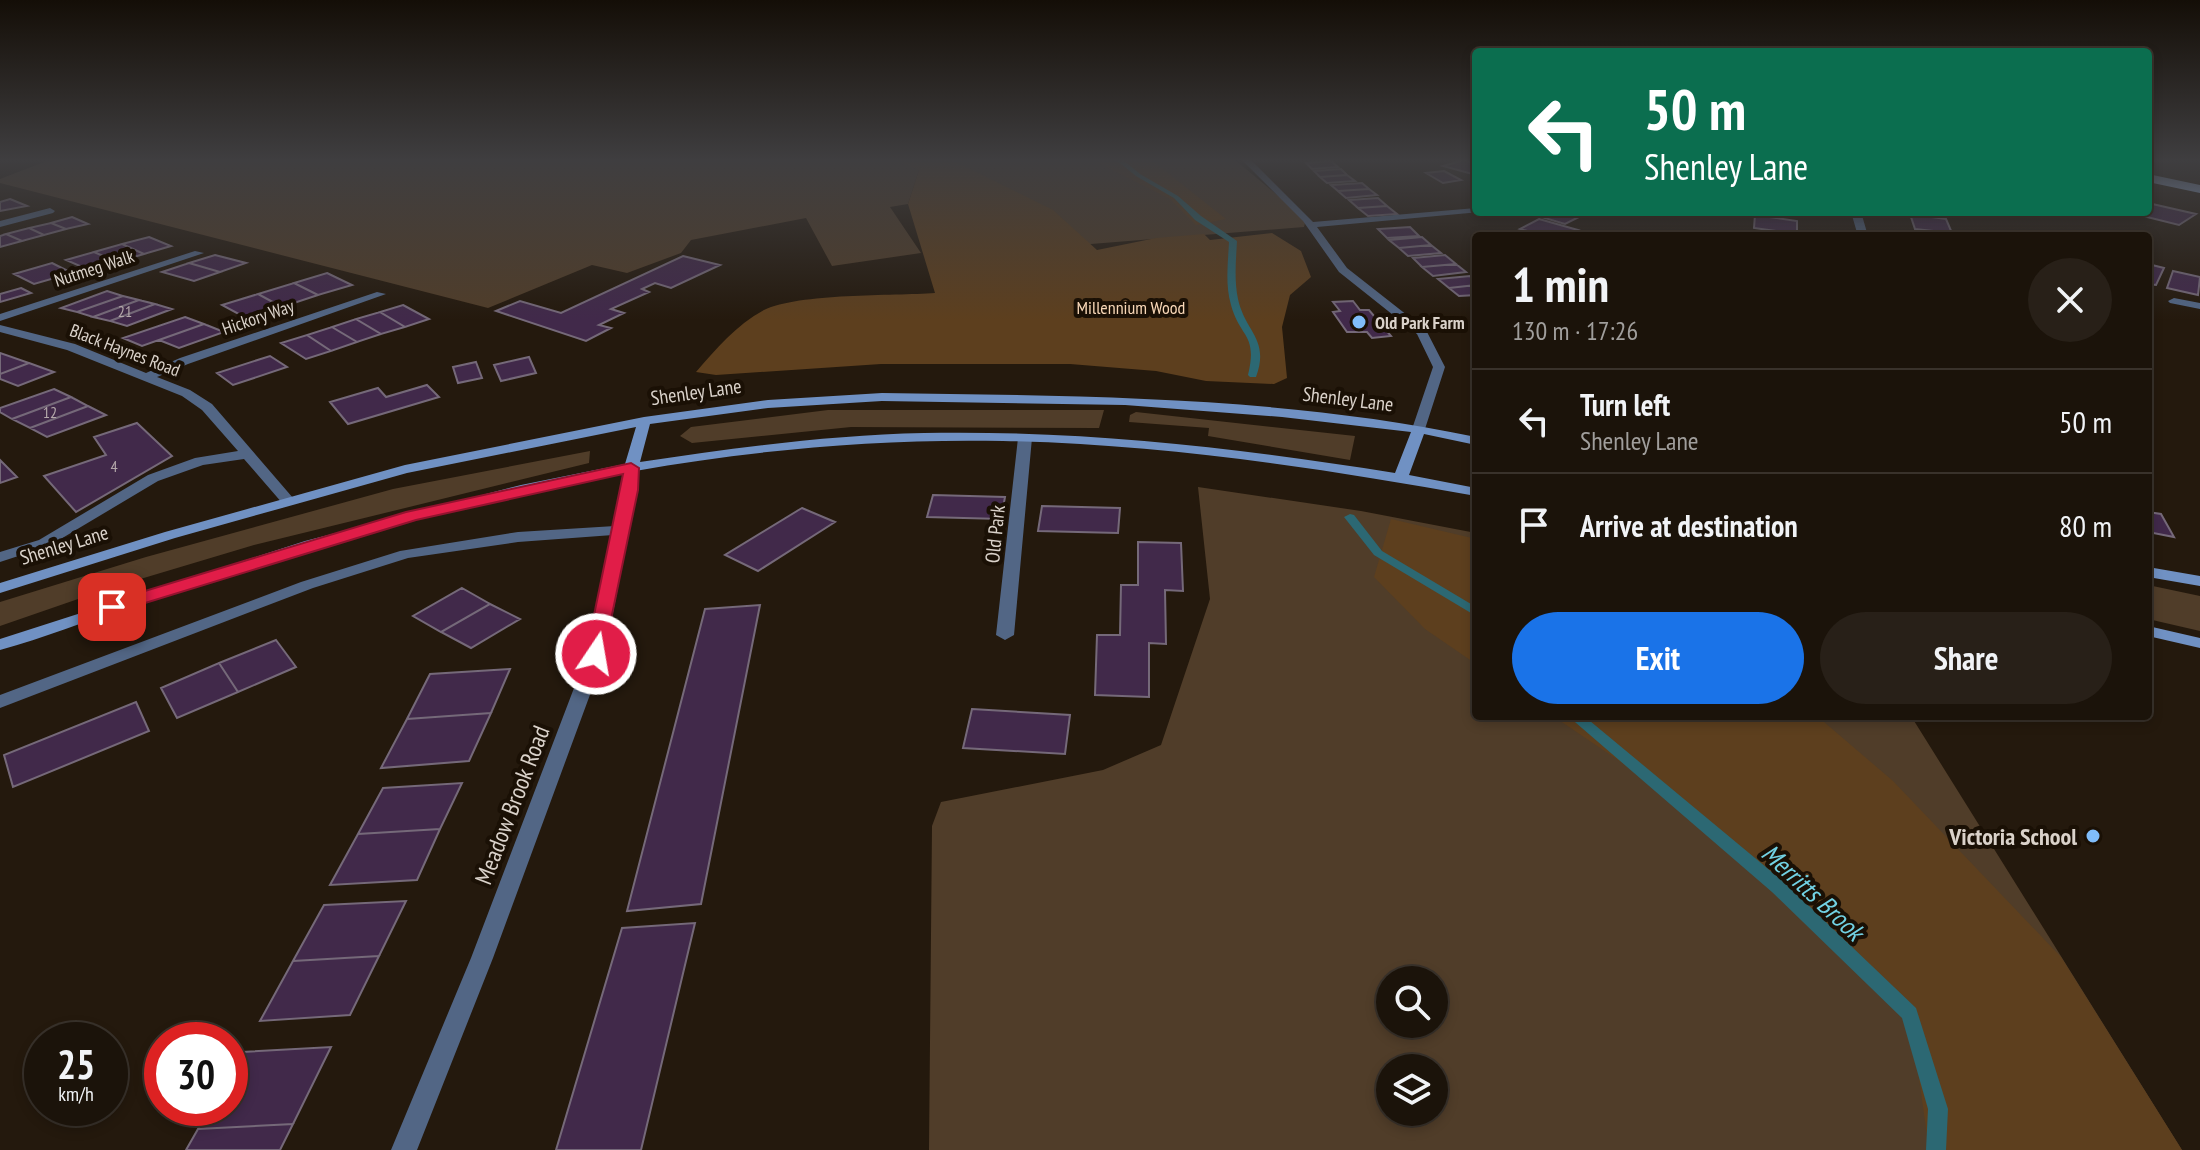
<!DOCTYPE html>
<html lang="en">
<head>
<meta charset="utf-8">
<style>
	:root { --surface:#1b130a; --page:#282018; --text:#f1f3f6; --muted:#a09e9c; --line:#39322b; --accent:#1a73e8 }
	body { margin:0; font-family:"PT Sans Narrow",sans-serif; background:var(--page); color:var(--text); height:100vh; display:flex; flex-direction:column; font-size:30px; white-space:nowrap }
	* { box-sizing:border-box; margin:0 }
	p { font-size:26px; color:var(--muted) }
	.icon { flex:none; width:44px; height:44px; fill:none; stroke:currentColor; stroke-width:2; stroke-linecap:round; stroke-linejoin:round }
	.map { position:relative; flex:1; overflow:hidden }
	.panel { position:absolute; left:1472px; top:232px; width:680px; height:488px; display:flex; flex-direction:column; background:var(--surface); border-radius:8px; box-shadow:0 4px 12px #0003,0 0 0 2px var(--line) }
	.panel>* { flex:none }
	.banner { position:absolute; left:1472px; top:48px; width:680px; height:168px; border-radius:8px; box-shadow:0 4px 12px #0003,0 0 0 2px var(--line); background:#0b6e4f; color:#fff; overflow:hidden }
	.buttons { position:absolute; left:1376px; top:966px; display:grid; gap:16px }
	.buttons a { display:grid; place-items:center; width:72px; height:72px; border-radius:50%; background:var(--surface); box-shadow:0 4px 12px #0003,0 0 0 2px var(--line); font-size:40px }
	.speed { position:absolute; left:24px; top:1022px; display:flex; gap:16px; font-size:40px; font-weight:700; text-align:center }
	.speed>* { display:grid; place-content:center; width:104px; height:104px; border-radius:50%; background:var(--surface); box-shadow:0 4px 12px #0003,0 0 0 2px var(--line); line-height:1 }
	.speed small { font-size:20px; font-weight:400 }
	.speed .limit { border:12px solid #d22; background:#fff; color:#111 }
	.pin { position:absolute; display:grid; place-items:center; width:68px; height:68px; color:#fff; margin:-34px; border-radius:16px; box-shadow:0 4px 12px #0006 }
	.me { position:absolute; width:88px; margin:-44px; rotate:12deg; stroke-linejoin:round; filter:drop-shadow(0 0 6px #0008) }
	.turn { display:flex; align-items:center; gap:28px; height:168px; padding:0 40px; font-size:36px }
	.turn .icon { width:104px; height:104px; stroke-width:2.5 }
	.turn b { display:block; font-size:56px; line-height:68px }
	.round { display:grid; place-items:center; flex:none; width:84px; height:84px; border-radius:42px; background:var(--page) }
	.summary { display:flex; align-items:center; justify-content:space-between; height:136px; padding:0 40px }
	h1 { font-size:48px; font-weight:600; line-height:60px }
	.button { display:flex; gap:16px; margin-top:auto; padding:16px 40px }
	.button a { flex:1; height:92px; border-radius:48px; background:var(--accent); color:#fff; font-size:32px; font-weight:600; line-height:92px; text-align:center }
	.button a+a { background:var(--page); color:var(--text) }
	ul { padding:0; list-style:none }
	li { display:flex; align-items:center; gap:24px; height:104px; padding:0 40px; border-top:2px solid var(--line) }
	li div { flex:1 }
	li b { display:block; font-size:30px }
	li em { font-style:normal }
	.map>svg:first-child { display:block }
	.green { fill:#503d29; fill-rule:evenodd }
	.forest { fill:#5d3f1e }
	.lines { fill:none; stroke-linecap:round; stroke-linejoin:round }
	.stream { fill:#2c6873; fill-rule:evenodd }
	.building { fill:#41294a; stroke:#756979; stroke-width:2 }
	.minor { fill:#526685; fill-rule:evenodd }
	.secondary { fill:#7091c3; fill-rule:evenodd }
	.trunk { fill:#a2c1f2; fill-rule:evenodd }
	.route { fill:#e11d48; stroke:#92132f; stroke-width:2 }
	.poi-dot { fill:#80bdfa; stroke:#1a1005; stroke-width:3 }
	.labels { text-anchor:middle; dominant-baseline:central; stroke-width:8; stroke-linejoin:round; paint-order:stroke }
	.number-label { font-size:16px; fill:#b4a8aa }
	.far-street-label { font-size:18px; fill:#dad2ca; stroke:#1a1005 }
	.far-park-label { font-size:18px; fill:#f9d8b8; stroke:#1a1005 }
	.far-poi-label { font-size:18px; font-weight:bold; fill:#dad2ca; stroke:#1a1005; text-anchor:start }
	.street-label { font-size:20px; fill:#dad2ca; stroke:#1a1005 }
	.near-street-label { font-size:24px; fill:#dad2ca; stroke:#1a1005 }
	.near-poi-label { font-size:24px; font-weight:bold; fill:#dad2ca; stroke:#1a1005; text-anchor:end }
	.near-water-label { font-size:26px; font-style:italic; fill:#72d2e4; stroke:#1a1005 }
</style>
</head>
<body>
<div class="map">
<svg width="2200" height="1150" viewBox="0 0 2200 1150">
	<rect width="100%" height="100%" fill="#24190d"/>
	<path class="green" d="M52,159H1234L1306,219L1304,227L1066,246L919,170L908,204L890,207L921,253L832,266L806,218L691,240L681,253L627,273L592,265L488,308L0,183V179Z
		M828,410H1104L1099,428L851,427L692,443L680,436L691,427Z
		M1136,412L1355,436L1350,460L1208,436L1209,428L1129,422L1130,415Z
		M590,451L589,463L254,545L107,589L0,626V602L146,557L393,489Z
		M1198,487L1361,511L1476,533V716H1911L2182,1150H929L932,826L941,802L1103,770L1161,745L1210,599ZM1390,980H1434V1024H1390ZM1390,1068H1434V1112H1390Z
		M2148,585L2200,596V631L2148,619Z"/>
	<path class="forest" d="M893,159H950L1053,210L1097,250L1156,238L1204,234L1210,240L1272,233L1301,251L1311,277L1290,295L1282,327L1287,378L1274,384L1206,381L1156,371L1070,364H881L716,375L696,372C716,349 736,325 764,310C799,293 893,296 935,293L908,204L919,170Z
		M1090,159H1150L1226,219L1196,225L1170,199Z
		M1391,519L1476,539V664L1425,629L1374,577Z
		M1553,716H1817L1893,781L2061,957L2182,1150H1929L1910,1014L1665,792Z"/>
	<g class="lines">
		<path class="stream" d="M1115,159H1122L1140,174L1178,196L1201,216L1237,241C1236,260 1234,280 1238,299C1245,332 1270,339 1256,377H1250L1248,375C1258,334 1240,338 1231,305C1225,284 1228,263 1229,242L1195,220L1174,198L1136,176Z
			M1350,514L1354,515L1382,551L1476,607V616L1374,555L1344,517Z
			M1568,716H1584L1784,882L1916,1008L1948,1109L1946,1150H1926L1928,1109L1902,1018L1772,892Z"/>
	</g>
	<path class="building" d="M1464,160L1476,164V175L1443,166Z
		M1331,161L1338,167L1312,169L1306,163Z
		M1341,169L1347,175L1320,177L1314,171Z
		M1444,171L1461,180L1443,183L1426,173Z
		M1347,175L1355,181L1327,183L1320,177Z
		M1362,183L1369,189L1338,191L1331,185Z
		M1369,189L1377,195L1346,198L1338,191Z
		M1378,198L1387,206L1358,208L1349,200Z
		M10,199L27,206L0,211V202Z
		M2148,203L2196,214L2179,225L2131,213L2148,212Z
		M1387,206L1397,214L1368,216L1358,208Z
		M1534,212H1577L1585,214L1565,224L1531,214Z
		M1910,214L1946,219L1952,233L1915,229Z
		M1755,215L1797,221V234L1754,228Z
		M72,217L88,224L66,229L51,223Z
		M1539,219L1578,230L1566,236H1545L1520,229Z
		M51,223L66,229L44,235L29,228Z
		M1410,227L1419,236L1387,238L1378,229Z
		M29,228L44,235L22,241L6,234Z
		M6,234L22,241L0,247V236Z
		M149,237L171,246L144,254L122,244Z
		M1422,237L1431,245L1399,248L1389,240Z
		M122,244L144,254L117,262L94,252Z
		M1431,245L1441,253L1408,256L1399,248Z
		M94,252L117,262L89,270L66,260Z
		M215,255L246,263L220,272L189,263Z
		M1445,255L1456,264L1422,267L1413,258Z
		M683,256L720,265L671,288L655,283L642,289L649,292L611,309L624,313L599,325L611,328L586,341L496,311L520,301L561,313Z
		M52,263L72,273L34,284L14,274Z
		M189,263L220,272L194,281L162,272Z
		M1456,264L1466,272L1433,276L1422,267Z
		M2148,264L2164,268L2156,285L2148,284Z
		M2173,271L2200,277L2198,295L2167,288Z
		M327,273L352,285L318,295L294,283Z
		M1470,276L1476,285L1449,288L1438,279Z
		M294,283L318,295L282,307L258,294Z
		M1476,285V295L1459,296L1449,288Z
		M21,288L31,293L0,302V294Z
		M107,291L123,296L77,312L61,308Z
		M258,294L282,307L246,318L222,305Z
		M123,296L139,300L93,317L77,312Z
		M139,300L155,304L110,321L93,317Z
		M1353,301L1360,310H1369L1391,336L1372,338L1367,332H1347L1333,312L1340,311L1333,302Z
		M155,304L172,309L127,326L110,321Z
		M403,305L429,319L405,327L380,312Z
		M380,312L405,327L381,334L356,319Z
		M185,317L204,324L142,346L123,338Z
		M356,319L381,334L357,342L332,327Z
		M204,324L224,332L179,348L159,340Z
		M332,327L357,342L331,351L307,335Z
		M307,335L331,351L306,359L281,343Z
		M0,353L29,363L0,374Z
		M270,356L287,367L233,385L217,373Z
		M529,357L536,373L501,381L494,365Z
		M476,362L482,378L458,383L453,367Z
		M29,363L54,372L18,386L0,379V374Z
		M427,385L439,397L348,424L330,402L378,388L386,397Z
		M54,389L71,397L12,419L0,412V408Z
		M71,397L88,406L30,428L12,419Z
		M88,406L106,415L47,437L30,428Z
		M137,423L172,456L76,512L44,476L106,455L94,437Z
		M0,460L17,477L0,483Z
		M933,495L1005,497L1001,519L927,517Z
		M1042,506L1120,508L1118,533L1038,531Z
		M802,508L835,522L758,571L725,555Z
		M2148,512L2161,514L2174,537L2148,532Z
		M1138,542L1181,543L1183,591L1165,590L1166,644L1149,643V697L1095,695L1097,635H1120L1121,585H1138Z
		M462,588L490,604L441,632L413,616Z
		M490,604L520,619L471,648L441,632Z
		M760,605L701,904L627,911L705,609Z
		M276,640L296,667L238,692L219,663Z
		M219,663L238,692L177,718L161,688Z
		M510,669L491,713L407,719L430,674Z
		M136,702L149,731L13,787L4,755Z
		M972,709L1070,715L1065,754L963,748Z
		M491,713L469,761L381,768L407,719Z
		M462,783L440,829L358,834L383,788Z
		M440,829L417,880L330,885L358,834Z
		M406,901L379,956L293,961L324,905Z
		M695,923L641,1150H556L622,928Z
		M379,956L350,1015L260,1021L293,961Z
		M331,1047L293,1124L198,1129L210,1108H230V1072L242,1052Z
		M293,1124L280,1150H186L198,1129Z"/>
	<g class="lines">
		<path class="minor" d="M1241,159H1250L1313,222L1476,208V212H1480L1317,227L1347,268L1426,330L1445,367L1424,432L1419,433L1412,429L1433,367L1417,334L1339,272L1303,221Z
			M50,208L55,211L53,213L0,227V221Z
			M1851,212H1861L1868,236H1858Z
			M195,251L204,253L0,321V314Z
			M377,292L386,294L188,364L157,377L190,390L212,404L293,498L295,501L293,504H283L244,459L203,465L158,481L49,546L0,562V552L39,540L148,475L195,458L238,451L202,410L182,396L67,350L0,332V325L75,344L146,373L180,358Z
			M2174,298L2200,303V309L2170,303L2168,301Z
			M1025,434L1032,438L1014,635L1005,640L996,635L1018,438Z
			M631,464L638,468L637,490L605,654L493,958L417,1150H391L471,958L587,654L613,535L518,542L408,558L313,588L0,708V695L301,582L400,551L518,532L615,526L623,490L624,468Z"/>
		<path class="secondary" d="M882,393C1080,396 1281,396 1476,437V445L1424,434L1409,475L1476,488V496C1320,468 1162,444 1003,441C806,437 609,468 419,519C322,545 225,576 129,607C86,621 44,638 0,650V639L305,541L521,485L625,464L636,427L407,473L175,538L0,593V583L165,532L405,465L644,417L768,400ZM882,401L1125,405L1282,417L1411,432L1395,473C1239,448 1082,430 924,433C828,435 734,448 640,462L650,424L768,408Z
			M2148,567L2200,576V586L2148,577Z
			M2148,626L2200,638V648L2148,636Z"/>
		<path class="trunk" d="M2148,174L2200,185V193L2148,182Z"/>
	</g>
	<linearGradient id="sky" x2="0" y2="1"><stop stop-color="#140e07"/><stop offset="0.5" stop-color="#3f3e40"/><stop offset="1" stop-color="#3f3e40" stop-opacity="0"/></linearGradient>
	<rect width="2200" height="320" fill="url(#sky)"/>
	<path class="route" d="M631,463L639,468L638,490L603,658L596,660L586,654L623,474L416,520L119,611L112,613L103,607L105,603L406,512Z"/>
	<g class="poi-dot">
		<circle cx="1359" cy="322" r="8"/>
		<circle cx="2093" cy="836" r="8"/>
	</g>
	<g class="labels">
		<g class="number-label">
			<text x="125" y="311">21</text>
			<text x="50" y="412">12</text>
			<text x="114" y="466">4</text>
		</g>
		<g class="far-street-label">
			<text transform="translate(94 268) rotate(-18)">Nutmeg Walk</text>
			<text transform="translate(258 317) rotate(-19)">Hickory Way</text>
			<text transform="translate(125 350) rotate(21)">Black Haynes Road</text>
		</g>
		<g class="far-park-label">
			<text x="1131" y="307">Millennium Wood</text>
		</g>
		<g class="far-poi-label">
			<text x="1375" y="322">Old Park Farm</text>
		</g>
		<g class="street-label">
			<text transform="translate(696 392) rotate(-8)">Shenley Lane</text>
			<text transform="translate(1348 399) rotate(7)">Shenley Lane</text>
			<text transform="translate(995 534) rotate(-84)">Old Park</text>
			<text transform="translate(64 545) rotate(-17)">Shenley Lane</text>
		</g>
		<g class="near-street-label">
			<text transform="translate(512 805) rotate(-69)">Meadow Brook Road</text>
		</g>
		<g class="near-poi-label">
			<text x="2077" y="836">Victoria School</text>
		</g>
		<g class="near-water-label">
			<text transform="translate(1813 892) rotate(43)">Merritts Brook</text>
		</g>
	</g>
</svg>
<div class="buttons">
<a><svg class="icon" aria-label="search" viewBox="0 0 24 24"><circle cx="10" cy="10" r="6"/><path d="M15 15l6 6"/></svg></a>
<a><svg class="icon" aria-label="layers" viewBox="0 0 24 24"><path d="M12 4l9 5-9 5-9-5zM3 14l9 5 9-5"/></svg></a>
</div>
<div class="speed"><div>25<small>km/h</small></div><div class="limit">30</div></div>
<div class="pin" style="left:112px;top:607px;background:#d93025"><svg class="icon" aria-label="arrive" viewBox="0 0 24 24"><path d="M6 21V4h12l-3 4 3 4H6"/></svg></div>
<svg class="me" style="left:596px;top:654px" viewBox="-20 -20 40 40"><circle r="17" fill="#e11d48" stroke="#fff" stroke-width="3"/><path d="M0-11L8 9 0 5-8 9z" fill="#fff"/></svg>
<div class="banner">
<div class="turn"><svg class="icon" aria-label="left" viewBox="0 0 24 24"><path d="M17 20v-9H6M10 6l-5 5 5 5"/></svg><div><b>50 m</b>Shenley Lane</div></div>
</div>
<section class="panel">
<div class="summary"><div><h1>1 min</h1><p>130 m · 17:26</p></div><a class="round"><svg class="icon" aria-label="close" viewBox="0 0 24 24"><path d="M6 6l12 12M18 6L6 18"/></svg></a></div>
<ul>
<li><svg class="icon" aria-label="left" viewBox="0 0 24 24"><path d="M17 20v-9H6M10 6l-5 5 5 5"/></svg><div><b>Turn left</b><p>Shenley Lane</p></div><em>50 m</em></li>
<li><svg class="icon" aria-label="arrive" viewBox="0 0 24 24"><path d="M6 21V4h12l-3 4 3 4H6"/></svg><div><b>Arrive at destination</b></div><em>80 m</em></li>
</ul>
<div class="button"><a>Exit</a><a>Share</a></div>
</section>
</div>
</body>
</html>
